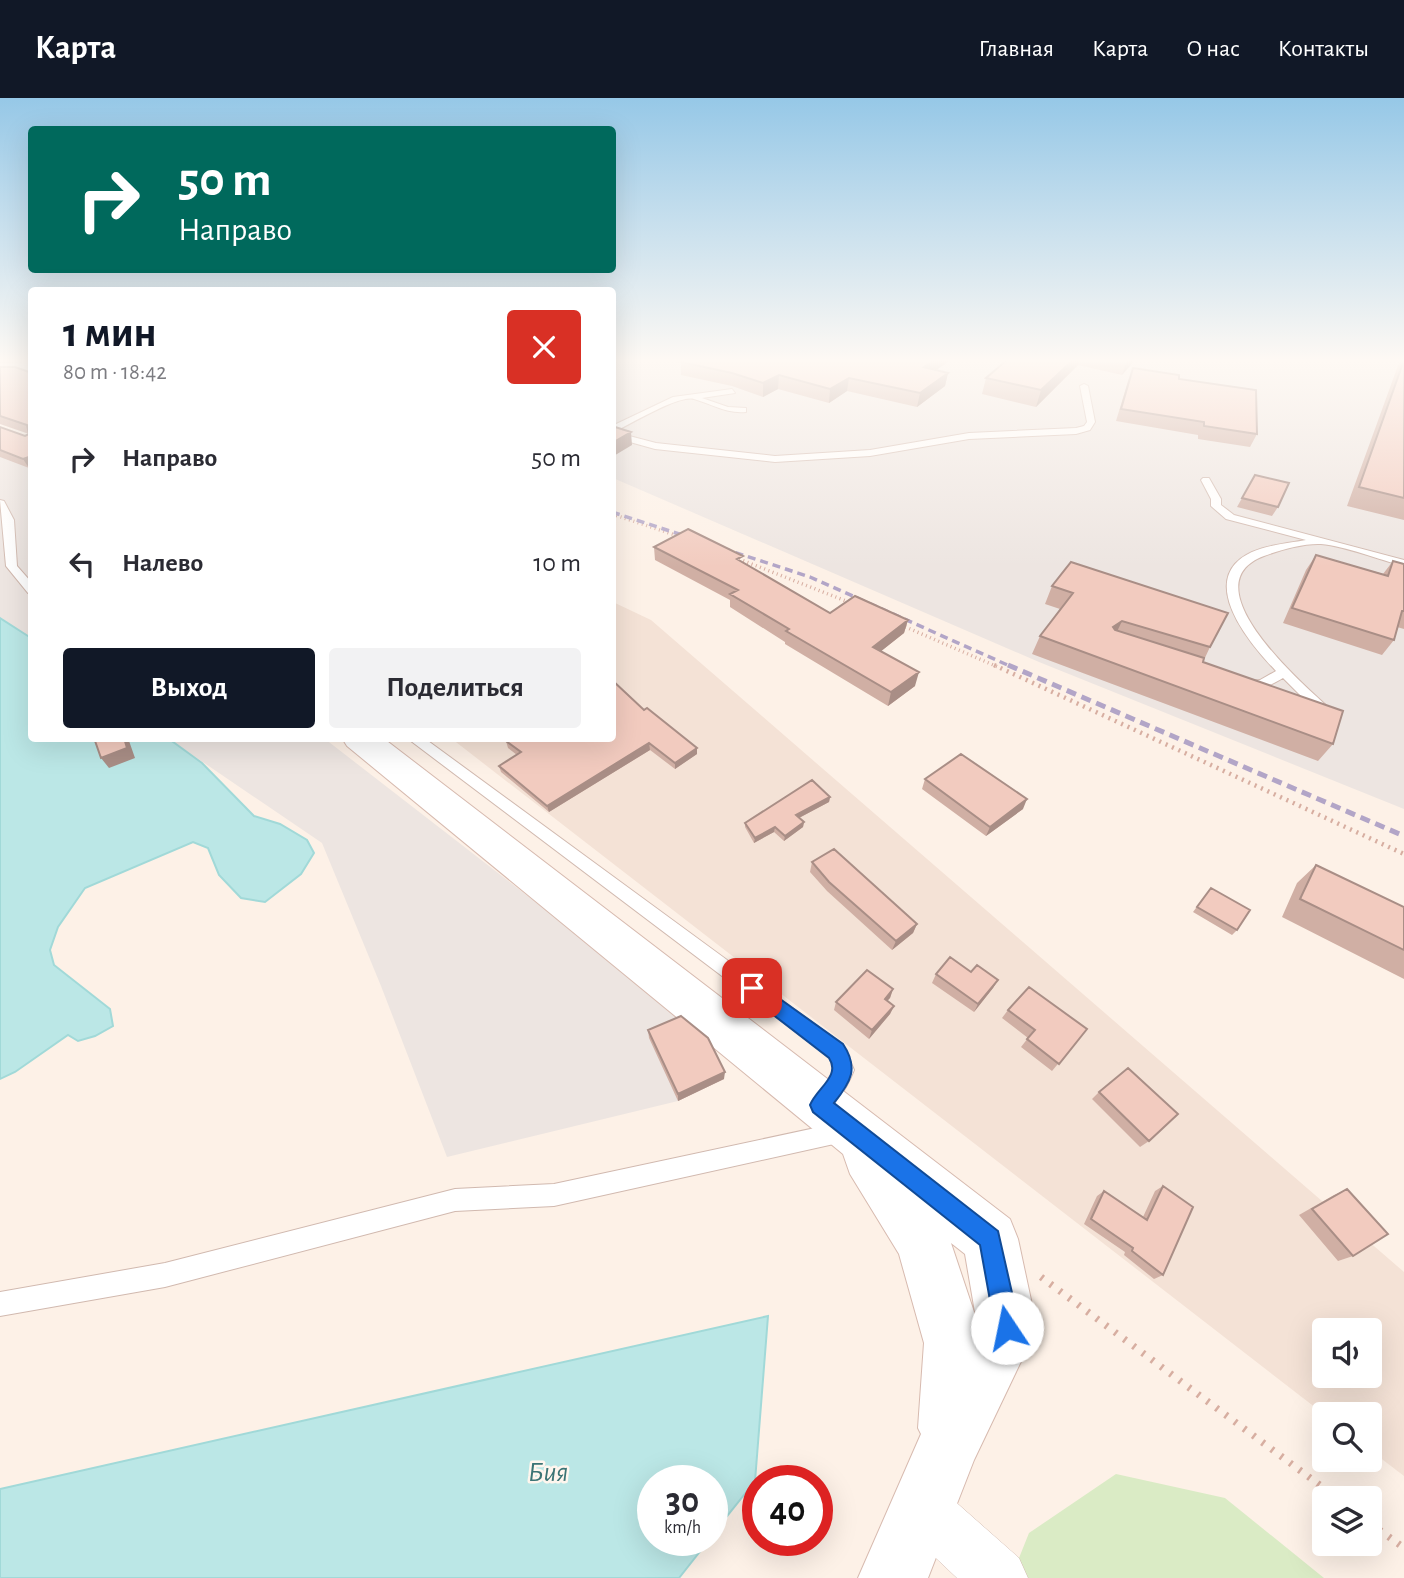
<!DOCTYPE html>
<html lang="ru">
<head>
<meta charset="utf-8">
<style>
	:root { --surface:#fff; --page:#f2f2f3; --text:#2b2b33; --muted:#7c7c81; --accent:#111827 }
	body { margin:0; font-family:"Alegreya Sans",sans-serif; background:var(--page); color:var(--text); height:100vh; display:flex; flex-direction:column; font-size:26px; white-space:nowrap }
	* { box-sizing:border-box; margin:0 }
	p { font-size:23px; color:var(--muted) }
	.icon { flex:none; width:38px; height:38px; fill:none; stroke:currentColor; stroke-width:2; stroke-linecap:round; stroke-linejoin:round }
	.map { position:relative; flex:1; overflow:hidden }
	.details { position:absolute; left:28px; top:189px; width:588px; height:455px; display:flex; flex-direction:column; background:var(--surface); border-radius:7px; box-shadow:0 7px 28px #0002 }
	.details>* { flex:none }
	.guide { position:absolute; left:28px; top:28px; width:588px; height:147px; border-radius:7px; box-shadow:0 7px 28px #0002; background:#00695c; color:#fff; overflow:hidden }
	.controls { position:absolute; left:1312px; top:1220px; display:grid; gap:14px }
	.controls a { display:grid; place-items:center; width:70px; height:70px; border-radius:7px; background:var(--surface); box-shadow:0 7px 28px #0002; font-size:35px }
	.speed { position:absolute; left:637px; top:1367px; display:flex; gap:14px; font-size:35px; font-weight:700; text-align:center }
	.speed>* { display:grid; place-content:center; width:91px; height:91px; border-radius:50%; background:var(--surface); box-shadow:0 7px 28px #0002; line-height:1 }
	.speed small { font-size:18px; font-weight:400 }
	.speed .limit { border:10px solid #d22; background:#fff; color:#111 }
	.pin { position:absolute; display:grid; place-items:center; width:60px; height:60px; color:#fff; margin:-30px; border-radius:14px; box-shadow:0 4px 10px #0006 }
	.me { position:absolute; width:77px; margin:-38px; rotate:349deg; stroke-linejoin:round; filter:drop-shadow(0 0 5px #0008) }
	.turn { display:flex; align-items:center; gap:24px; height:147px; padding:0 35px; font-size:32px }
	.turn .icon { width:91px; height:91px; stroke-width:2.5 }
	.turn b { display:block; font-size:49px; line-height:60px }
	.round { display:grid; place-items:center; flex:none; width:74px; height:74px; border-radius:7px; background:var(--page) }
	.headline { display:flex; align-items:center; justify-content:space-between; height:119px; padding:0 35px }
	h1 { font-size:42px; font-weight:700; line-height:52px; color:var(--accent) }
	.cta { display:flex; gap:14px; margin-top:auto; padding:14px 35px }
	.cta a { flex:1; height:80px; border-radius:7px; background:var(--accent); color:#fff; font-size:28px; font-weight:700; line-height:80px; text-align:center }
	.cta a+a { background:var(--page); color:var(--text) }
	ul { padding:0; list-style:none }
	li { display:flex; align-items:center; gap:21px; height:105px; padding:0 35px }
	li div { flex:1 }
	li b { display:block; font-size:26px }
	li em { font-style:normal }
	header { display:flex; align-items:center; gap:42px; box-sizing:border-box; height:98px; padding:0 35px; background:var(--accent); color:#fff }
	header strong { font-size:33px }
	nav { display:flex; gap:38px; margin-inline-start:auto; font-size:24px }
	.map>svg:first-child { display:block }
	.residential { fill:#f4e2d6; fill-rule:evenodd }
	.industrial { fill:#ede5e1 }
	.green { fill:#daebc5 }
	.water { fill:#bbe7e6; stroke:#a1d9d8; stroke-width:2 }
	.lines { fill:none; stroke-linecap:round; stroke-linejoin:round }
	.lane-casing { stroke:#d1b9af; stroke-width:2 }
	.street-casing { stroke:#d1b9af; stroke-width:1 }
	.secondary-casing { stroke:#d7baaf; stroke-width:2 }
	.path-far2 { stroke:#d7aea1; stroke-width:3.5; stroke-dasharray:1 3.5; stroke-linecap:butt }
	.path-far1 { stroke:#d7aea1; stroke-width:4.5; stroke-dasharray:2 5; stroke-linecap:butt }
	.path { stroke:#d7aea1; stroke-width:7; stroke-dasharray:2.5 9; stroke-linecap:butt }
	.lane { fill:#fff; fill-rule:evenodd }
	.street { fill:#fff; fill-rule:evenodd }
	.secondary { fill:#fff; fill-rule:evenodd }
	.rail-far1 { stroke:#b2a5c7; stroke-width:3.5; stroke-dasharray:8 5; stroke-linecap:butt }
	.rail { stroke:#b2a5c7; stroke-width:5; stroke-dasharray:10 6; stroke-linecap:butt }
	.wall { fill:#d0afa4 }
	.shaded-wall { fill:#a98e86 }
	.building { fill:#f2cbbf; stroke:#a98e86; stroke-width:2 }
	.route { fill:#1a73e8; stroke:#114b97; stroke-width:2 }
	.labels { text-anchor:middle; dominant-baseline:central; stroke-width:5; stroke-linejoin:round; paint-order:stroke }
	.near-water-label { font-size:28px; font-style:italic; fill:#3b7475; stroke:#fff6ee }
</style>
</head>
<body>
<header>
<strong>Карта</strong>
<nav><a>Главная</a><a>Карта</a><a>О нас</a><a>Контакты</a></nav>
</header>
<div class="map">
<svg width="1404" height="1480" viewBox="0 0 1404 1480">
	<rect width="100%" height="100%" fill="#fdf1e7"/>
	<path class="residential" d="M613,504L651,522L1404,1174V1378L1370,1352V1316L1325,1317L452,641L612,640ZM1325,1232H1370V1278H1325Z"/>
	<path class="industrial" d="M613,262H1404V711L1039,564L613,380Z
		M0,340L31,350V540L0,520Z
		M169,641H325L573,833L694,921L724,981L678,1003L447,1059L381,888L322,745Z"/>
	<path class="green" d="M1116,1376L1225,1400L1324,1480H1011L1029,1435Z"/>
	<path class="water" d="M0,520L31,540L32,640L169,641L202,665L254,718L280,726L307,742L314,755L301,776L265,804L241,800L219,777L208,750L193,744L85,790L58,829L50,852L54,867L110,911L113,928L95,938L78,943L68,937L15,974L0,981Z
		M768,1218L755,1383L712,1437V1382H653V1442H709L679,1480H0V1391Z"/>
	<g class="lines">
		<defs>
			<path id="lane" d="M1084,286L1088,288L1095,324L1090,332L1076,336L969,341L870,358L775,364L655,351L612,339V328L673,299L732,291L735,295L702,300L728,309L746,310V314C726,316 712,306 694,301C678,297 631,326 614,334L656,345L775,358L870,352L969,335L1076,330L1084,328L1087,324L1080,288Z
				M1203,380H1209L1221,401V407L1234,417L1404,462V468C1380,462 1345,448 1321,446C1305,445 1280,452 1264,458C1189,486 1299,583 1328,609L1330,612L1328,615H1318L1283,580C1270,588 1249,598 1236,588L1243,584L1260,582L1276,573C1254,550 1208,497 1235,466C1251,448 1284,446 1306,442L1226,421L1211,408V401L1201,382Z
				M0,402L4,403L14,422L17,468L32,485V496L28,495L6,468Z
				M407,640H424L843,947L854,972C848,987 839,1006 824,1012L817,1009L814,1002L834,972L829,959Z
				M843,1024L850,1027L853,1034L850,1041L843,1044L554,1108L455,1113L165,1189L0,1218V1194L165,1165L455,1091L554,1086Z"/>
			<path id="street" d="M32,264V274L0,275V265Z
				M922,1383L941,1391L1019,1460L1028,1480H957L903,1429L895,1410L903,1391Z"/>
			<path id="secondary" d="M342,640H383L1010,1121L1018,1141L1037,1230L974,1362L928,1480H858L921,1336L918,1330L924,1245L899,1156L850,1076L843,1056L347,648ZM951,1145L965,1156L976,1220Z"/>
		</defs>
		<use href="#lane" class="lane-casing"/>
		<use href="#street" class="street-casing"/>
		<use href="#secondary" class="secondary-casing"/>
		<path class="path-far2" d="M612,416L681,439
			M739,461L851,505
			M901,527L998,569"/>
		<path class="path-far1" d="M994,567L1404,756"/>
		<path class="path" d="M1041,1179L1337,1400
			M1370,1425L1404,1450"/>
		<use href="#lane" class="lane"/>
		<use href="#street" class="street"/>
		<use href="#secondary" class="secondary"/>
		<path class="rail-far1" d="M612,414L810,479L1012,569"/>
		<path class="rail" d="M1008,567L1404,738"/>
	</g>
	<path class="wall" d="M685,262H951L936,272L948,275L945,288L917,309L847,293L829,305L778,291L763,299L732,288L681,277V264Z
		M1007,262H1135L1122,277L1078,267L1036,309L982,296L986,280Z
		M1400,262H1404V422L1347,408Z
		M0,269L32,275V369L29,370L0,359V329L25,338L29,336L0,326Z
		M1133,270L1179,281L1257,336L1250,349L1198,341V337L1116,323L1128,283Z
		M1255,377L1278,409L1272,418L1237,409Z
		M654,449L743,465L830,515L908,522L904,535L881,553L915,588L888,608L785,546V544L730,509V502L655,462Z
		M1316,457L1383,476L1393,463L1404,466V531L1397,529L1394,542L1382,557L1283,525L1306,472Z
		M1071,464L1210,549L1203,564L1333,646L1318,663L1032,556L1040,538L1060,511L1045,506L1052,488Z
		M644,612L697,650V656L675,671L650,652L549,714L501,674L499,668L517,657L508,650L506,643Z
		M925,681L1023,711L986,738L922,691Z
		M830,699L829,704L799,720L804,724L803,729L784,743L774,734L754,745L745,729V725Z
		M812,764L917,826L913,835L892,852L827,793L810,774Z
		M1316,767L1404,809V881L1282,819L1297,785Z
		M1211,790L1237,832L1232,837L1193,814Z
		M971,874L998,882L993,890L974,914L932,885L936,876Z
		M893,891L890,900L887,903L894,908L890,916L869,941L834,912L836,904Z
		M1008,912L1087,931L1052,973L1021,949L1028,940L1002,920Z
		M648,932L724,981L678,1003L649,940Z
		M1099,994L1149,1043L1140,1049L1092,1001Z
		M1163,1088V1177L1154,1181L1124,1157L1125,1154L1084,1126L1097,1098L1104,1093L1143,1119L1155,1093Z
		M1347,1091L1353,1158L1338,1163L1299,1117L1334,1097Z
		M1343,1228L1348,1232H1335L1336,1230Z
		M1350,1278H1370L1371,1286L1363,1287Z"/>
	<path class="shaded-wall" d="M935,262H951L921,282L924,269Z
		M1073,262H1080L1078,267L1036,309L1041,292Z
		M1127,262H1135L1122,277Z
		M948,275L945,288L917,309L920,295Z
		M779,277L778,291L763,299V285Z
		M849,280L847,293L829,305L830,291Z
		M631,334L632,347L612,359V345Z
		M32,358V369L29,370L23,361Z
		M908,522L904,535L870,562L873,549Z
		M1122,523L1114,540L1113,529Z
		M919,574L915,588L888,608L891,594Z
		M124,640H128L135,660L109,670L101,660Z
		M649,645L650,652L549,714L547,708Z
		M697,650V656L675,671V665Z
		M830,699L829,704L795,722L796,717Z
		M1027,701L1023,711L986,738L990,729Z
		M804,724L803,729L784,743L785,738Z
		M775,729L774,734L754,745L755,740Z
		M917,826L913,835L892,852L896,843Z
		M998,882L993,890L974,914L978,906Z
		M893,891L890,900L881,909L885,901Z
		M894,908L890,916L869,941L872,932Z
		M725,974L724,981L678,1003V996Z"/>
	<path class="building" d="M685,262H935L924,269L948,275L920,295L849,280L830,291L779,277L763,285L732,275L681,264Z
		M1007,262H1073L1041,292L986,280Z
		M1404,262V400L1359,389Z
		M0,269H15L32,275V358L23,361L0,352V329L25,338L29,336L27,327L0,318Z
		M1133,270L1179,277V281L1256,292L1257,336L1204,328V324L1121,311Z
		M612,328L631,334L612,345Z
		M1255,377L1289,385L1278,409L1242,400Z
		M688,431L743,458L737,461L830,515L855,498L908,522L873,549L919,574L891,594L786,533L789,531L730,496L738,492L654,449Z
		M1316,457L1388,478L1393,463L1404,466V513H1402L1394,542L1292,510Z
		M1071,464L1228,515L1210,549L1122,523L1113,529L1115,532L1204,560L1203,564L1343,613L1333,646L1040,538L1073,495L1052,488Z
		M612,582L644,612L647,610L697,650L675,665L649,645L547,708L499,668L521,654L506,643L510,640H612Z
		M94,640H124L127,650L101,660Z
		M961,656L1027,701L990,729L925,681Z
		M812,682L830,699L796,717L804,724L785,738L775,729L755,740L745,725Z
		M834,751L917,826L896,843L829,784L812,764Z
		M1316,767L1404,809V852L1300,801Z
		M1211,790L1250,812L1237,832L1197,809Z
		M950,859L971,874L977,867L998,882L978,906L936,876Z
		M867,872L893,891L885,901L894,908L872,932L836,904Z
		M1029,889L1087,931L1059,966L1027,941L1035,932L1008,912Z
		M681,918L708,940L725,974L678,996L648,932Z
		M1128,970L1178,1016L1149,1043L1099,994Z
		M1163,1088L1193,1109L1163,1177L1132,1153L1133,1150L1091,1121L1104,1093L1147,1122Z
		M1347,1091L1388,1136L1353,1158L1312,1111Z
		M1370,1248L1380,1255L1371,1286L1360,1278H1370Z"/>
	<linearGradient id="sky" x2="0" y2="1"><stop stop-color="#96c8e7"/><stop offset="0.56" stop-color="#fef9f4"/><stop offset="1" stop-color="#fef9f4" stop-opacity="0"/></linearGradient>
	<rect width="1404" height="469" fill="url(#sky)"/>
	<path class="route" d="M752,881L843,946C859,970 851,984 834,1005L998,1133L1020,1230L1016,1239L1007,1242L999,1239L995,1230L980,1147L813,1014L810,1007C817,990 841,978 829,960L745,895L743,890L745,884Z"/>
	<g class="labels">
		<g class="near-water-label">
			<text x="548" y="1375">Бия</text>
		</g>
	</g>
</svg>
<div class="controls">
<a><svg class="icon" aria-label="sound" viewBox="0 0 24 24"><path d="M4 9h4l5-4v14l-5-4H4zM17 9q2 3 0 6"/></svg></a>
<a><svg class="icon" aria-label="search" viewBox="0 0 24 24"><circle cx="10" cy="10" r="6"/><path d="M15 15l6 6"/></svg></a>
<a><svg class="icon" aria-label="layers" viewBox="0 0 24 24"><path d="M12 4l9 5-9 5-9-5zM3 14l9 5 9-5"/></svg></a>
</div>
<div class="speed"><div>30<small>km/h</small></div><div class="limit">40</div></div>
<div class="pin" style="left:752px;top:890px;background:#d93025"><svg class="icon" aria-label="arrive" viewBox="0 0 24 24"><path d="M6 21V4h12l-3 4 3 4H6"/></svg></div>
<svg class="me" style="left:1007px;top:1230px" viewBox="-20 -20 40 40"><circle r="19" fill="#fff"/><path d="M0-13L10 11 0 6-10 11z" fill="#1a73e8"/></svg>
<div class="guide">
<div class="turn"><svg class="icon" aria-label="right" viewBox="0 0 24 24"><path d="M7 20v-9h11M14 6l5 5-5 5"/></svg><div><b>50 m</b>Направо</div></div>
</div>
<section class="details">
<div class="headline"><div><h1>1 мин</h1><p>80 m · 18:42</p></div><a class="round" style="background:#d93025;color:#fff"><svg class="icon" aria-label="close" viewBox="0 0 24 24"><path d="M6 6l12 12M18 6L6 18"/></svg></a></div>
<ul>
<li><svg class="icon" aria-label="right" viewBox="0 0 24 24"><path d="M7 20v-9h11M14 6l5 5-5 5"/></svg><div><b>Направо</b></div><em>50 m</em></li>
<li><svg class="icon" aria-label="left" viewBox="0 0 24 24"><path d="M17 20v-9H6M10 6l-5 5 5 5"/></svg><div><b>Налево</b></div><em>10 m</em></li>
</ul>
<div class="cta"><a>Выход</a><a>Поделиться</a></div>
</section>
</div>
</body>
</html>
